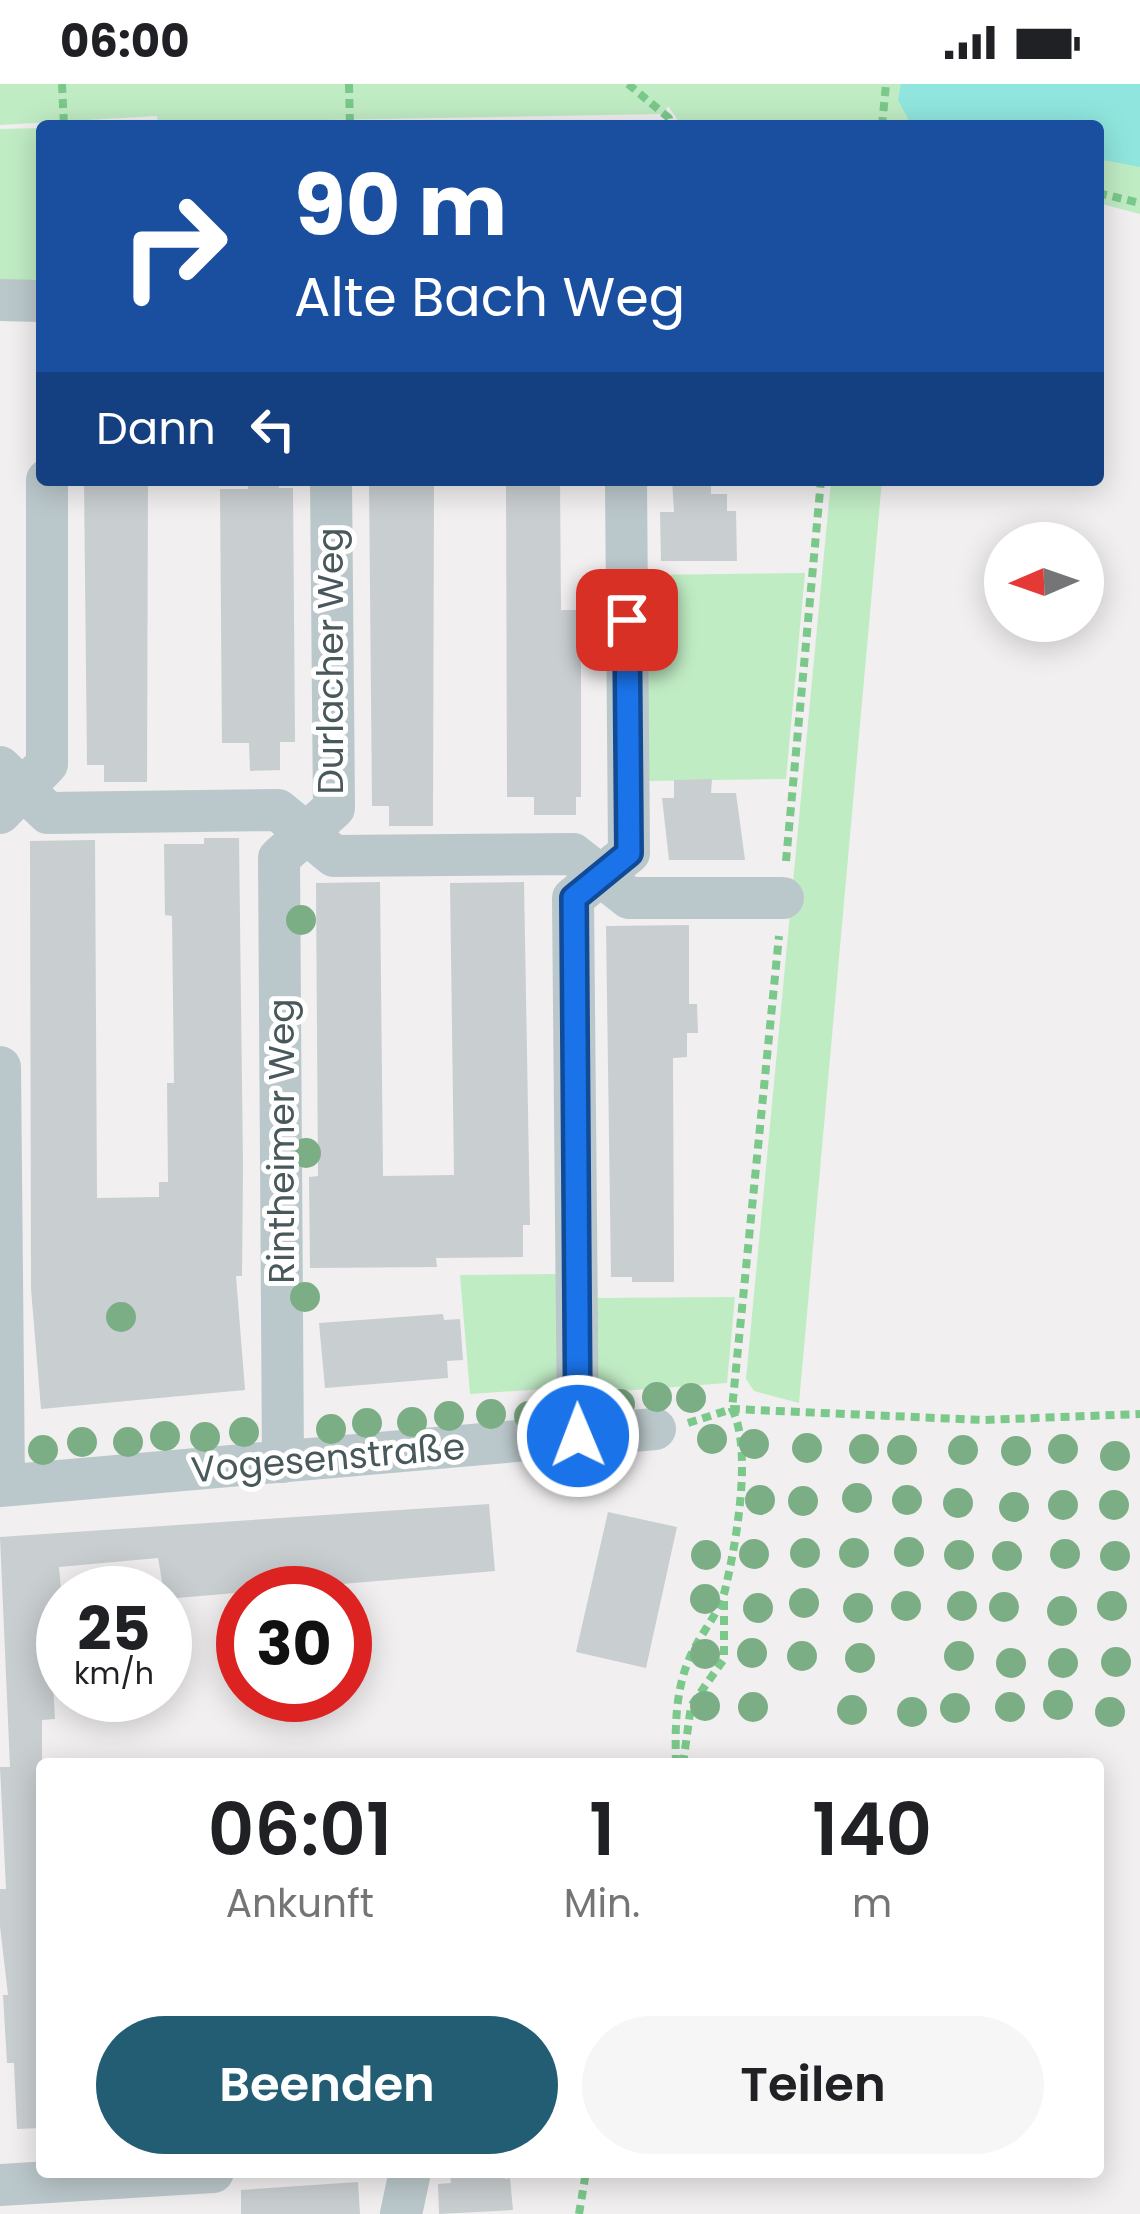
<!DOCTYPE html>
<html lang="de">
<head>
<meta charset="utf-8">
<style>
	:root { --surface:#fff; --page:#f6f6f6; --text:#202124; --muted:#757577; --accent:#225d74 }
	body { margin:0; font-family:Poppins,sans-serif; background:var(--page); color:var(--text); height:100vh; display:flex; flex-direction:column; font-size:45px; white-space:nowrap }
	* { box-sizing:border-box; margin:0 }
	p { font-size:39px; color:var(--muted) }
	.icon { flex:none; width:66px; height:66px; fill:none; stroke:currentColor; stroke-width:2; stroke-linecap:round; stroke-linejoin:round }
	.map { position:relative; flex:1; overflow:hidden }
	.panel { position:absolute; left:36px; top:1674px; width:1068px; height:420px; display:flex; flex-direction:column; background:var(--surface); border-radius:12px; box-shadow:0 6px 30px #0003 }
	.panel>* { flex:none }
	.banner { position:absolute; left:36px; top:36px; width:1068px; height:366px; border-radius:12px; box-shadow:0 6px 30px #0003; background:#1a4fa0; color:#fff; overflow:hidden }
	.needle { width:78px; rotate:268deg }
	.fabs { position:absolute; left:984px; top:438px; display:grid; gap:24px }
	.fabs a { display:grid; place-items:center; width:120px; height:120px; border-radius:50%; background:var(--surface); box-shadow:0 6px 30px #0003; font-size:60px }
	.speed { position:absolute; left:36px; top:1482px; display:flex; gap:24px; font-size:60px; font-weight:700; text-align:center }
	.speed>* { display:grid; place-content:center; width:156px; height:156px; border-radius:50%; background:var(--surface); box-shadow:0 6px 30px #0003; line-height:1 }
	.speed small { font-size:30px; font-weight:400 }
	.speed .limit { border:18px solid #d22; background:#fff; color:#111 }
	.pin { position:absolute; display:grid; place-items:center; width:102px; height:102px; color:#fff; margin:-51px; border-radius:24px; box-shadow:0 6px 18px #0006 }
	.me { position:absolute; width:132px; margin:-66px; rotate:359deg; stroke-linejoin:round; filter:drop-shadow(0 0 9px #0008) }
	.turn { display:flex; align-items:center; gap:42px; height:252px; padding:0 60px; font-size:54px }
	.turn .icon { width:156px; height:156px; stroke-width:2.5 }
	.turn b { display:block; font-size:84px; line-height:102px }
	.then { display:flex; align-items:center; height:114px; padding:0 60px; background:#0003; gap:24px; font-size:45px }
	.eta { display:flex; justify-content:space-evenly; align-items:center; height:204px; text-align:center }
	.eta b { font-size:72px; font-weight:600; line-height:84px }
	.primary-button { display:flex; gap:24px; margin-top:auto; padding:24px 60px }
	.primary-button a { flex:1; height:138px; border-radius:72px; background:var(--accent); color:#fff; font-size:48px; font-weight:600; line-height:138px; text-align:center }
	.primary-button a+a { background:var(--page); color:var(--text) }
	.status { display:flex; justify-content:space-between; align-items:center; height:84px; padding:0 60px; background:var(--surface); direction:ltr }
	.status svg { height:33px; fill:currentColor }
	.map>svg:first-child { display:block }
	.green { fill:#c0ecc4 }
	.water { fill:#90e6de }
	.building { fill:#c9ced0 }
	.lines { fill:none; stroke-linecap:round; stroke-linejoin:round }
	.path { stroke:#7ac88a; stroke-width:8; stroke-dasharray:9 6; stroke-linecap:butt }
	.minor { stroke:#bbc8cb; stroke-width:42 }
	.tree { fill:#7cae86 }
	.route-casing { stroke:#114b97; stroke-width:30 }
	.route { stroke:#1a73e8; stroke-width:21 }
	.labels { text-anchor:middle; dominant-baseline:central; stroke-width:10; stroke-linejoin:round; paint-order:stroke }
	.street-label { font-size:36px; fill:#48585b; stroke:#fff }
</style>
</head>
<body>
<div class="status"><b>06:00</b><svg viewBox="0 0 49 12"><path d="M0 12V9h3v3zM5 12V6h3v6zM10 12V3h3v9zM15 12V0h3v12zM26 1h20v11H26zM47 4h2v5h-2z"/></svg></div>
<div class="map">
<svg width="1140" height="2130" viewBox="0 0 1140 2130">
	<rect width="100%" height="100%" fill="#f1eff0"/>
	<path class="green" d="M0,0H1140V130L1098,119V42H682L668,22L664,30L158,39L157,32L0,41Z
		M42,44V196H0V45Z
		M831,396H882L799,1319L754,1307L746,1295Z
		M805,489L786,695L646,697L643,491Z
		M556,1190L557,1304L470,1310L460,1191Z
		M735,1213L727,1299L595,1309L594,1214Z"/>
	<path class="water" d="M901,0H1140V83L1098,75V42H912L898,16Z"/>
	<path class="building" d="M84,396H148L147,698H104V681H87Z
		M248,396H278L279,404H293L295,658H280V686L250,687L249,659H222L220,405H248Z
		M369,396H434L433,742H389V722H372Z
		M506,396H560L561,526H581V713H576V731H534V713H507Z
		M672,396H711V410H727V427H736L737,477H661L660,428H674Z
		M712,695L711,709H736L745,776H669L662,714H674V696Z
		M204,754H239L243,1083L242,1192H236L245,1306L41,1325L31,1205L30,757L95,756L97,1114L159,1113V1098H168L167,999H174L172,832L165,831L164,760H204Z
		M380,798L383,1092L454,1091L450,799L524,798L530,1141H523V1173L436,1174L437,1183L310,1184L309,1093L318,1092L316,799Z
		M689,841V920H697L698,949H687V973L673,974L674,1198H632V1193H611L606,842Z
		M443,1230L444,1236L460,1235L463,1276L447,1277L448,1294L325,1304L319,1239Z
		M489,1420L495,1487L165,1515L158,1474L59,1483L63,1528L49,1530L55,1635L42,1636V2044L17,2045L14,1979H7L3,1911H8L0,1842V1805H6L0,1683H10L0,1453Z
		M608,1428L677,1443L646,1584L576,1568Z
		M450,2088H504L505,2095L510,2094L513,2126L439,2130L438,2100L451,2099Z
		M358,2098L360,2130H241V2106Z"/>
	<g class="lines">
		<path class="path" d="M62,0L64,42
			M349,0L350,42
			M628,0L669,34L670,42
			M882,42L886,0
			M1098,109L1140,119
			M786,777L821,396
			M688,1339L732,1325L983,1336L1140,1330
			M676,1680C675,1640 675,1599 695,1563C705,1544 720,1527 725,1506C736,1461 753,1365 732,1325L779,852
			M683,1680L691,1622L724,1575V1517
			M579,2130L586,2088"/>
		<path class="minor" d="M0,216L42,217
			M0,683L48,729L278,726L334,772L573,770L629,814H783
			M0,729L47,680V396
			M0,983L4,1401
			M578,1352L573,814L629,769L626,396
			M283,1378L279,774L334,724L331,396
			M0,1402L655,1345
			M0,2101L213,2088
			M401,2130L410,2088"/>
	</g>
	<g class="tree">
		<circle cx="301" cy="836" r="15"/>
		<circle cx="306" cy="1069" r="15"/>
		<circle cx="305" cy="1213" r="15"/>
		<circle cx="121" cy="1233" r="15"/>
		<circle cx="657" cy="1313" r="15"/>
		<circle cx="691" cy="1314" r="15"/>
		<circle cx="620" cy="1320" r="15"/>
		<circle cx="491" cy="1330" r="15"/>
		<circle cx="449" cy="1332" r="15"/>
		<circle cx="529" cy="1332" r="15"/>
		<circle cx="412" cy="1338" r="15"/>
		<circle cx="367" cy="1339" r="15"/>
		<circle cx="331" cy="1345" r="15"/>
		<circle cx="244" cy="1348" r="15"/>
		<circle cx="165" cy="1352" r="15"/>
		<circle cx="205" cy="1353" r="15"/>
		<circle cx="712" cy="1355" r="15"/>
		<circle cx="82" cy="1358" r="15"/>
		<circle cx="128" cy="1358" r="15"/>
		<circle cx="754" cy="1360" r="15"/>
		<circle cx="807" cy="1364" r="15"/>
		<circle cx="864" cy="1365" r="15"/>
		<circle cx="1063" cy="1365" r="15"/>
		<circle cx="43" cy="1366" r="15"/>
		<circle cx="902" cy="1366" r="15"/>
		<circle cx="963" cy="1366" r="15"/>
		<circle cx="1016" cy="1367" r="15"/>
		<circle cx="1115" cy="1372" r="15"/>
		<circle cx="857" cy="1414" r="15"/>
		<circle cx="760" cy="1416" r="15"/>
		<circle cx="907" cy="1416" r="15"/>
		<circle cx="803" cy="1417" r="15"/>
		<circle cx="958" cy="1419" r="15"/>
		<circle cx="1063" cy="1421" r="15"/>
		<circle cx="1114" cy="1421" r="15"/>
		<circle cx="1014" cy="1423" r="15"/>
		<circle cx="909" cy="1468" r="15"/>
		<circle cx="805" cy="1469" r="15"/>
		<circle cx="854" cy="1469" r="15"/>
		<circle cx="754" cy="1470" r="15"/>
		<circle cx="1065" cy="1470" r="15"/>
		<circle cx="706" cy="1471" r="15"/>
		<circle cx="959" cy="1471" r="15"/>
		<circle cx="1007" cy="1472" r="15"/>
		<circle cx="1115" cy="1472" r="15"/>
		<circle cx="705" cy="1515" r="15"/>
		<circle cx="804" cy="1519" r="15"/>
		<circle cx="906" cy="1522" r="15"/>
		<circle cx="962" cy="1522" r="15"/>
		<circle cx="1112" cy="1522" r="15"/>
		<circle cx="1004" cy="1523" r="15"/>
		<circle cx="758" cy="1524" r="15"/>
		<circle cx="858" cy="1524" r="15"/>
		<circle cx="1062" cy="1527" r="15"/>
		<circle cx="752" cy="1569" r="15"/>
		<circle cx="705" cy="1570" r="15"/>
		<circle cx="802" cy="1572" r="15"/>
		<circle cx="959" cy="1572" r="15"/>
		<circle cx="860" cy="1574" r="15"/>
		<circle cx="1116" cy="1578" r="15"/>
		<circle cx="1011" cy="1579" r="15"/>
		<circle cx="1063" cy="1579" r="15"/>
		<circle cx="1058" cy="1621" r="15"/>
		<circle cx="705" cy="1622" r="15"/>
		<circle cx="753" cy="1623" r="15"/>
		<circle cx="1010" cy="1623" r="15"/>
		<circle cx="955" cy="1624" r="15"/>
		<circle cx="852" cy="1626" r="15"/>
		<circle cx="912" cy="1628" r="15"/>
		<circle cx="1110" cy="1628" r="15"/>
	</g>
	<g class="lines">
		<defs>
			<path id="route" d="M578,1352L574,814L629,769L627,536"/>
		</defs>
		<use href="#route" class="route-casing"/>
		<use href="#route" class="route"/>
	</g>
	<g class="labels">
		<g class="street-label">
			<text transform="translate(330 577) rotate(-90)">Durlacher Weg</text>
			<text transform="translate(281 1057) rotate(-90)">Rintheimer Weg</text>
			<text transform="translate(328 1374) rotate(-5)">Vogesenstraße</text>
		</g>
	</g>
</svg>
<div class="fabs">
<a><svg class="needle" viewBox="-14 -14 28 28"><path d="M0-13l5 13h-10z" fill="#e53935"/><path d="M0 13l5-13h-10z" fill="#757577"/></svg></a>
</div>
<div class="speed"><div>25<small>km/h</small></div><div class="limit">30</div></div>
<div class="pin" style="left:627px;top:536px;background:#d93025"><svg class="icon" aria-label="arrive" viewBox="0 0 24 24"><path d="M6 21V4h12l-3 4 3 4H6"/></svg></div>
<svg class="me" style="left:578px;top:1352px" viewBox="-20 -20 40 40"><circle r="17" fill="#1a73e8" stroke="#fff" stroke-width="3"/><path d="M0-11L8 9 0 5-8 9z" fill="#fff"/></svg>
<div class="banner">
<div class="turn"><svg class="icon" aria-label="right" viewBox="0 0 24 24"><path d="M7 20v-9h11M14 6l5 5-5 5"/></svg><div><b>90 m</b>Alte Bach Weg</div></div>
<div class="then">Dann<svg class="icon" aria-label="left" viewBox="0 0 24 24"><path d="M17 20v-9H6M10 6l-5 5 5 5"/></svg></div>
</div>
<section class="panel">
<div class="eta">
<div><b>06:01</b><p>Ankunft</p></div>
<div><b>1</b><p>Min.</p></div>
<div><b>140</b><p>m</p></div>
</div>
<div class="primary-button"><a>Beenden</a><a>Teilen</a></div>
</section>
</div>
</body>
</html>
